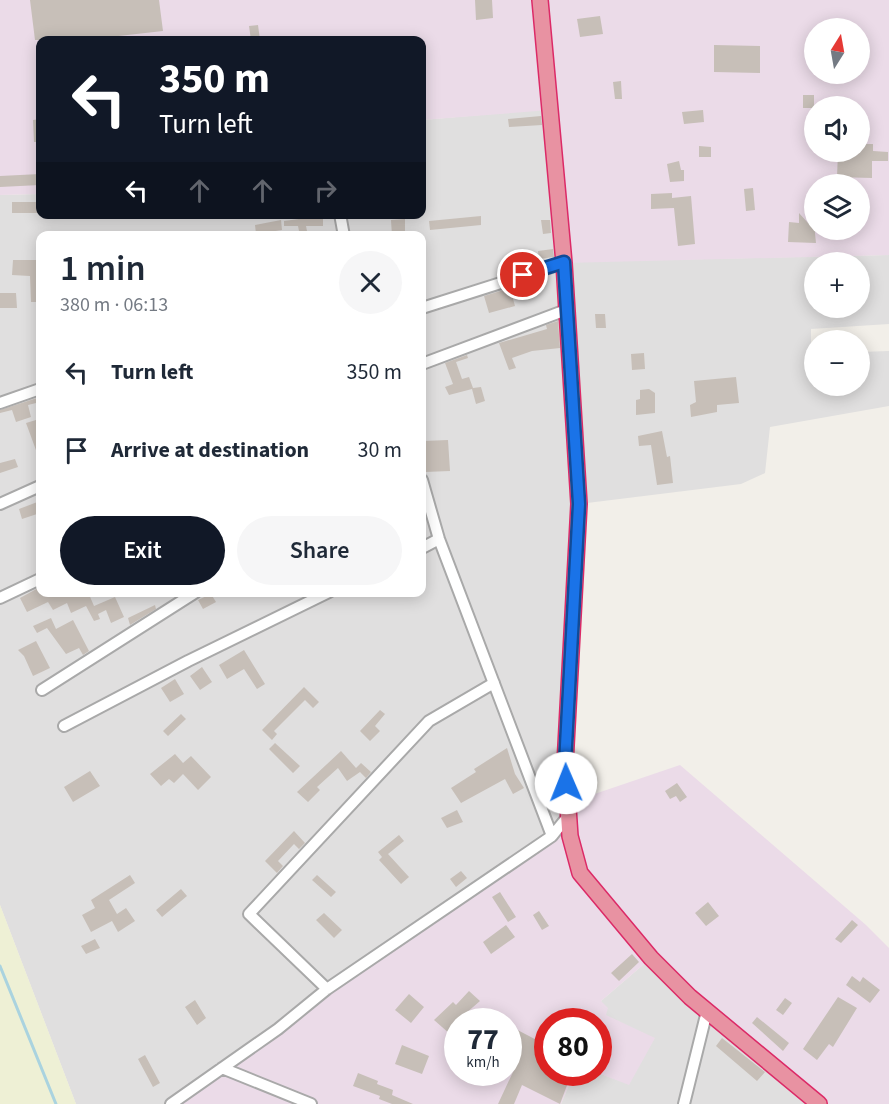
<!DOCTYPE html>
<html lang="en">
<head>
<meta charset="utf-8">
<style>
	:root { --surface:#fff; --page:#f6f6f7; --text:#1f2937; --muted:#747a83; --accent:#111827 }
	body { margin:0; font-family:"Source Sans 3",sans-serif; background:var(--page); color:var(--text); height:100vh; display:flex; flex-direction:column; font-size:22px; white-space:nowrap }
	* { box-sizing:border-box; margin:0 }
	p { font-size:20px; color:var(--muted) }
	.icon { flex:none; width:33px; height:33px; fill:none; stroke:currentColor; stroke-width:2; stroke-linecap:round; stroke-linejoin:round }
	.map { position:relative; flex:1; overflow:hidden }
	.sheet { position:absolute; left:36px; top:231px; width:390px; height:366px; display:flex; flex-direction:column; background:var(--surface); border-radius:12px; box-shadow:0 3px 15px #0003 }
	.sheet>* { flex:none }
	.hud { position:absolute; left:36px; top:36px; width:390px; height:183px; border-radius:12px; box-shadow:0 3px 15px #0003; background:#111827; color:#fff; overflow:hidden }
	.needle { width:39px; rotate:11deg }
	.buttons { position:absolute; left:804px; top:18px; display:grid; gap:12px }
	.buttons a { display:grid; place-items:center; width:66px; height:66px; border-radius:50%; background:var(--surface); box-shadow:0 3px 15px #0003; font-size:30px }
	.speed { position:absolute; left:444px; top:1008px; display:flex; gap:12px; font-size:30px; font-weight:700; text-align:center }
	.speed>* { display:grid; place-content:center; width:78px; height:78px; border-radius:50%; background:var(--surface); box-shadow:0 3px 15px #0003; line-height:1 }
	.speed small { font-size:15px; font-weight:400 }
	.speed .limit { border:9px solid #d22; background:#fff; color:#111 }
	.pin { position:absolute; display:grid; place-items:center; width:51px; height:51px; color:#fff; margin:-26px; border:3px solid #fff; border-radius:50%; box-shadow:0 2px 6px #0007 }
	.me { position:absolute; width:66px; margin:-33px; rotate:359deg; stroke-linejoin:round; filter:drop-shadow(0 0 4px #0008) }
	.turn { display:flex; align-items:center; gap:21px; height:126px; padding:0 24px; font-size:27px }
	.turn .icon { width:78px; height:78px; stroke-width:2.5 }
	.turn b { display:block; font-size:42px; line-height:51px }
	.lanes { display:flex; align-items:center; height:57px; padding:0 24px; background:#0003; justify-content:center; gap:30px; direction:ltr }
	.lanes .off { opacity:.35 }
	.round { display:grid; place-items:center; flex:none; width:63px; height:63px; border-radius:32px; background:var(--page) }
	.summary { display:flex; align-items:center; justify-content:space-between; height:102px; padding:0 24px }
	h1 { font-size:36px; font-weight:600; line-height:45px }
	.action { display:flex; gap:12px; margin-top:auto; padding:12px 24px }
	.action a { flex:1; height:69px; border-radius:36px; background:var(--accent); color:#fff; font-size:24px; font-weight:600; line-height:69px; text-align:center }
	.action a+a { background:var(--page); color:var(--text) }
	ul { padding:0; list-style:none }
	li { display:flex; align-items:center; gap:18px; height:78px; padding:0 24px }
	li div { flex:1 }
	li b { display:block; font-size:22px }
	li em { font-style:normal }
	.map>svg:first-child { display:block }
	.residential { fill:#e0dfdf; fill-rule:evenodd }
	.industrial { fill:#ebdbe8; fill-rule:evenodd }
	.farmland { fill:#eef0d5 }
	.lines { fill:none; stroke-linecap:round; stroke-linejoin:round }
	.stream { stroke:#aad3df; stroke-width:3 }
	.building { fill:#c7bfb8 }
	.minor-casing { stroke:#a9a9a9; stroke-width:14 }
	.highway-casing { stroke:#dc2a67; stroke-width:18 }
	.minor { stroke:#fff; stroke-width:10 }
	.highway { stroke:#e892a2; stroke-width:15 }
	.route-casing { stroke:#114b97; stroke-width:15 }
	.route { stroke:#1a73e8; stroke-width:10 }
</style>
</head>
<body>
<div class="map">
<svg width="889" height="1104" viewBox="0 0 889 1104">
	<rect width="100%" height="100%" fill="#f2efe9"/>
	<path class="residential" d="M550,109L564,262L889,255V324L811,329V354H814V386H860V352L889,351V406L770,427L765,473L741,484L579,504L568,816L552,836L171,1104H76L0,905V195L40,194V214H422V120ZM40,236H422V592H40ZM814,262H860V308H814Z
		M651,958L819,1104H561L574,1073H598L629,1084L601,1001Z"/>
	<path class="industrial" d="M0,0H889V255L564,263L550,110L422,120V40H40V194L0,195ZM814,28H860V74H814ZM814,106H860V152H814ZM814,184H860V230H814Z
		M680,765L866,925L889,948V1104H819L651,958L601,1001L608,1008L606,1015L655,1038L629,1085L598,1073V1022H548V1072L574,1073L561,1104H171L552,836L568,803ZM458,1022H508V1072H458Z"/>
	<path class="farmland" d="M0,905L76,1104H0Z"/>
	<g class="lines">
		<path class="stream" d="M0,966L56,1104"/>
	</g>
	<path class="building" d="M30,0H159L163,31L83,40H35Z
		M475,0H492L493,18L476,20Z
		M600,16L603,34L580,37L577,19Z
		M258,25L260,40H251L249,26Z
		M714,45L760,46V73L714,72Z
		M621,81L622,99H615L613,82Z
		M803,95H814V108H803Z
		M703,110L704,122L684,124L682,112Z
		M541,116L542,125L509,127L508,119Z
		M40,119V142H34L33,120Z
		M860,144H873V151L888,152V161H872V178L837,177L838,152H860Z
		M699,146L711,147V157H699Z
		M679,161L681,170H684V181L670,182L667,164Z
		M40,174V185L0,187V176Z
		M753,188L755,210L746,211L744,189Z
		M672,193V198L691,196L695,244L678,246L674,208L651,209V194Z
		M12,202H40V213H12Z
		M799,213L808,223H814L816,243L788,242L789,222L799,223Z
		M298,214L323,217V226H306L308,236H300L298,226H284V221L299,219Z
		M481,216V225L430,230L429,221Z
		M405,219V236H392L391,220Z
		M281,220L282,230L256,234L255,225Z
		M541,220H550L551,233L543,234Z
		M553,249L554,257L539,259L538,251Z
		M13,260H40V302H31L30,276L12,275Z
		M510,288L515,306L489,313L484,296Z
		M0,293H16L17,308H0Z
		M595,314H605L606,328H596Z
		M558,321L560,348L532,351L512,358L516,368L509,370L499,343L547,329L546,325Z
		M644,353L645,369L632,370L631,354Z
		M467,355L468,358L456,362L462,379L469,377L473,388L481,387L485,401L476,404L472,389L449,395L445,387L453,384L445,363Z
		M736,377L739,403L717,405V412L691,417L690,405L696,402L694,381Z
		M649,389L655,393V413L636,415V400L640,399V390Z
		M40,397V402L28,405L31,417L16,422L12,410L0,413V410Z
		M36,420L40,436V461L26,423Z
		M662,431L667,457L670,456L673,483L657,485L651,445L639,446L638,436Z
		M448,440L450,471L425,472L423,441Z
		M15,459L18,467L0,473V463Z
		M40,501V513L22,519L19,509Z
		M40,587V592H88L94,606L115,597L124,617L111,623L106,610L98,614L100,619L94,621L86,606L71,613L67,603L53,610L48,602L27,612L20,598Z
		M211,594L216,602L203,609L198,600Z
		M155,605L156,609L130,625L128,618Z
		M51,618L56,629L73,620L89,651L83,655L79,648L66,654L47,628L37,633L33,626Z
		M36,641L50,668L33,676L24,656L18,650Z
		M244,650L265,684L257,689L244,669L227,679L219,665Z
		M202,667L212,682L200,690L190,676Z
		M175,679L184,694L170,702L161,688Z
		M304,687L319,702L313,708L305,700L274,731L277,734L272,740L262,730Z
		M380,710L385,714L375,726L380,731L370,741L360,731Z
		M181,714L186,719L168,736L163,731Z
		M275,743L300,766L293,773L269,749Z
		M507,748L515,774L524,788L513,794L505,779L461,803L451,788L476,772L474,769Z
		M341,751L356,768L361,763L371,772L366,778L360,772L347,781L338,768L317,787L320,790L308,802L297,792Z
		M175,754L183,763L191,756L211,777L198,790L183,774L174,783L169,779L161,786L150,774Z
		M90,771L100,786L73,802L64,787Z
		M677,783L687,797L680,802L676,796L670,799L665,791Z
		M457,810L463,822L447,828L441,818Z
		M294,831L305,843L299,849L294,844L278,861L283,866L277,873L265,861Z
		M399,835L404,841L388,854L409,877L401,884L379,860L382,857L378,852Z
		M461,871L467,878L456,887L450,879Z
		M130,875L135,883L109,900L117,914L126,908L135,921L118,932L112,921L91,932L82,915L95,908L91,900Z
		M317,875L336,892L331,897L312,880Z
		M181,889L187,896L162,917L156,910Z
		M500,892L516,917L508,922L492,897Z
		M708,902L719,916L706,926L695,913Z
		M539,911L549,926L542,930L533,915Z
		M324,913L342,930L334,938L316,920Z
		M852,920L858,925L841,943L835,939Z
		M506,925L515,937L491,954L483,942Z
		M95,939L100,948L86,954L81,946Z
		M632,954L639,962L619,981L611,973Z
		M852,976L860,982L863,977L880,990L870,1003L846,985Z
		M469,991L480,1001L465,1014L473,1022H458V1041L434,1020L453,1002L456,1005Z
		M409,994L424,1007L411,1023L395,1010Z
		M838,997L857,1008L833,1047L829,1044L817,1060L803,1049Z
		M785,998L792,1003L783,1015L776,1010Z
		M195,1000L206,1018L197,1025L185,1007Z
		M494,1010L509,1022H485Z
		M757,1017L789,1043L783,1051L752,1023Z
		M508,1025L548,1046V1072H572L560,1104L522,1085L514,1104H498L520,1057L508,1051Z
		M722,1038L765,1072L757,1081L716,1046Z
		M402,1045L429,1056L422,1074L395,1064Z
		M145,1055L160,1083L153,1087L138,1059Z
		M358,1073L378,1081L377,1084L393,1090L392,1095L413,1104H392L379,1099L380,1096L353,1086Z"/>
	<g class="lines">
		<defs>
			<path id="minor" d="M340,214L344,236
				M422,308L564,263
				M422,364L566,310
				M0,403L40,389
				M422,480L439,539L552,836
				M0,504L40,486
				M422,548L439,539
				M0,598L40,579
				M42,690L196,592
				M64,726L188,661L329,592
				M327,989L249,914L429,721L494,683
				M222,1068L311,1104
				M171,1104L278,1029L327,989L552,836L568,816
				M684,1104L707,1011"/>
			<path id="highway" d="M540,0L564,263L579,504L565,764L570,836L580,873L651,958L690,997L819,1104"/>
		</defs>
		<use href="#minor" class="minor-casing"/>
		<use href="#highway" class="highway-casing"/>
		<use href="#minor" class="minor"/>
		<use href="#highway" class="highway"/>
	</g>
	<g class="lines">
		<defs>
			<path id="route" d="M523,275L564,262L579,504L565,764L566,783"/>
		</defs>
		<use href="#route" class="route-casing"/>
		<use href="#route" class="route"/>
	</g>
</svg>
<div class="buttons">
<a><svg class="needle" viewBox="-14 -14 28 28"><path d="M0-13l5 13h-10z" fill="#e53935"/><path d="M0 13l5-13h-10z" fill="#747a83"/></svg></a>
<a><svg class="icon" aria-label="sound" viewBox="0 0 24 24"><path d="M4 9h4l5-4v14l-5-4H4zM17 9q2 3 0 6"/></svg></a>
<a><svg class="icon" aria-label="layers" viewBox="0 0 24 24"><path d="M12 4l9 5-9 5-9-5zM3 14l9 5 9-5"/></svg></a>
<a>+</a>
<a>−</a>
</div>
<div class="speed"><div>77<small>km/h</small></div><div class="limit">80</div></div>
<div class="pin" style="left:523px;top:275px;background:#d93025"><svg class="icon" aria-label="arrive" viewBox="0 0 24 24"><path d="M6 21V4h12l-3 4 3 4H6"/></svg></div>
<svg class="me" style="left:566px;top:783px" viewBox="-20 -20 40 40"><circle r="19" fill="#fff"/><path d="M0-13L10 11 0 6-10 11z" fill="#1a73e8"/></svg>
<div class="hud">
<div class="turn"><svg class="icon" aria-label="left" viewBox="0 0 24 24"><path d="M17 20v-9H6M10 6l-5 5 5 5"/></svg><div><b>350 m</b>Turn left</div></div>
<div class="lanes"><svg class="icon" aria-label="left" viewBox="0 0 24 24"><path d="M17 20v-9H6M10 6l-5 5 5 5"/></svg><svg class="icon off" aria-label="ahead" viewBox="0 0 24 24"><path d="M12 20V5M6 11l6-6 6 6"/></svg><svg class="icon off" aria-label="ahead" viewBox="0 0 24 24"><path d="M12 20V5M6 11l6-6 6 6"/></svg><svg class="icon off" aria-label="right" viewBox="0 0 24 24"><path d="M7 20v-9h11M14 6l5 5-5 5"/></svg></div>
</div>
<section class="sheet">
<div class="summary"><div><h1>1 min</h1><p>380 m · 06:13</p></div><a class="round"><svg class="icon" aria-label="close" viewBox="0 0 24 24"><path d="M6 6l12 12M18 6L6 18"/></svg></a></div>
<ul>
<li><svg class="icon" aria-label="left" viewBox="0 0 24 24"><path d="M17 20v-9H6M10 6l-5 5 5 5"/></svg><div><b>Turn left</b></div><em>350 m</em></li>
<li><svg class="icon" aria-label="arrive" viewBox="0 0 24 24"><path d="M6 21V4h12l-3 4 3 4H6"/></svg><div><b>Arrive at destination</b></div><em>30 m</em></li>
</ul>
<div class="action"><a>Exit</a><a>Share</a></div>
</section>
</div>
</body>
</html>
